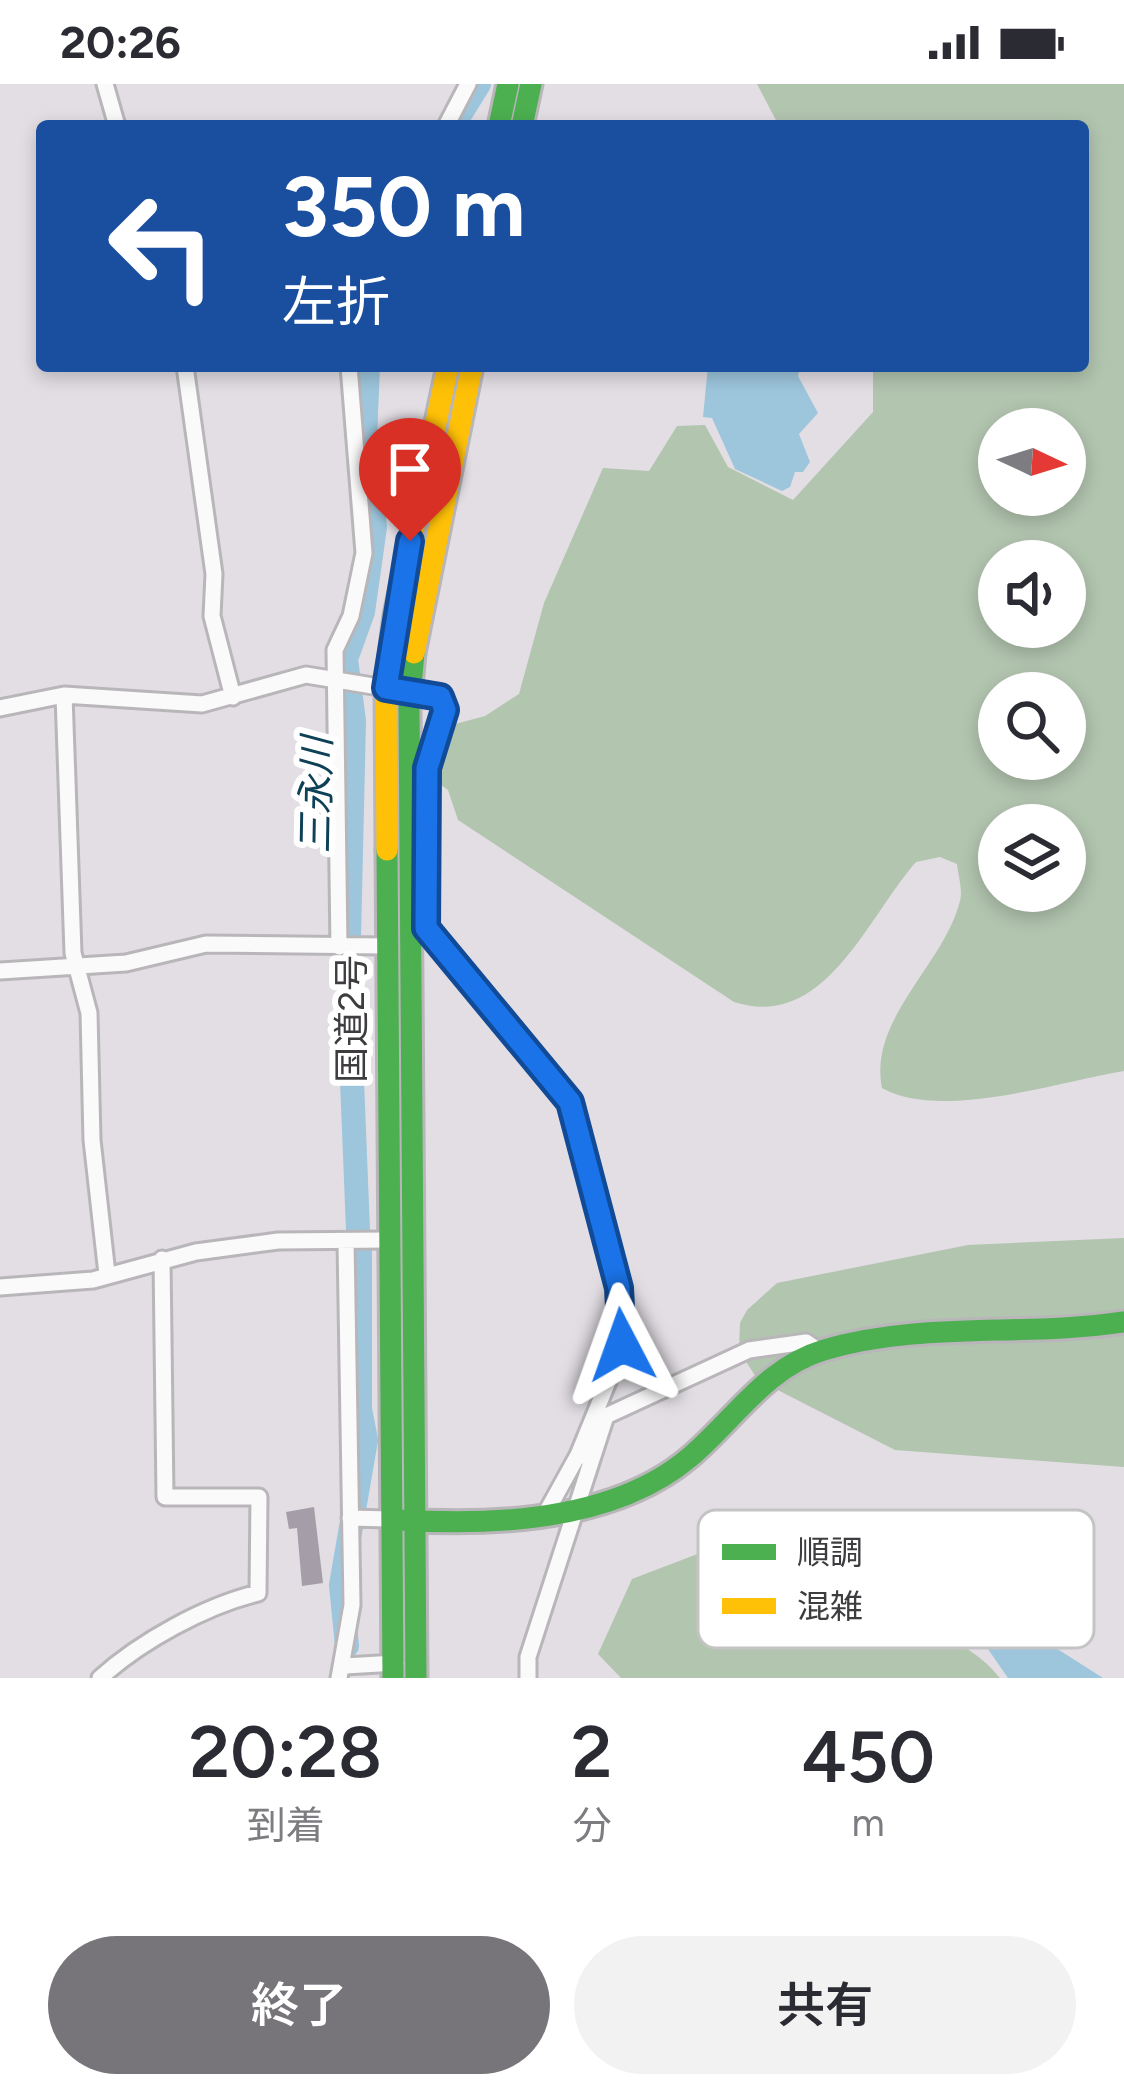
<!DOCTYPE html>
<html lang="ja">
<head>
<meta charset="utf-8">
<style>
	:root { --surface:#fff; --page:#f2f2f3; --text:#2b2b33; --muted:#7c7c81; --accent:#777579 }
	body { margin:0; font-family:Figtree,"Noto Sans JP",sans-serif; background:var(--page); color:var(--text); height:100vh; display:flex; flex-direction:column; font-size:45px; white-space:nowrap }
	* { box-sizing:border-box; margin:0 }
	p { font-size:39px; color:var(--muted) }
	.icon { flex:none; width:66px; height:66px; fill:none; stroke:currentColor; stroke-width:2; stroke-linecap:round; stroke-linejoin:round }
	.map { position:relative; height:1594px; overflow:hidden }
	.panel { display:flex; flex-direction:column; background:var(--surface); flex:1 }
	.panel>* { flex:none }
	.top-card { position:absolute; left:36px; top:36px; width:1053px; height:252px; border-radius:12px; box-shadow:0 6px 18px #0003; background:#1a4fa0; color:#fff; overflow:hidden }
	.needle { width:78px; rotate:94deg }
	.fabs { position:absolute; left:978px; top:324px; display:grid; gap:24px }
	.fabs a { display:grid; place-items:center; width:108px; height:108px; border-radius:50%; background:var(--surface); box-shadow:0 6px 18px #0003; font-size:60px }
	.pin { position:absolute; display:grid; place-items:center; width:102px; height:102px; color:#fff; margin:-123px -51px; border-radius:50% 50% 50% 0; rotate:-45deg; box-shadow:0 0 12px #0007 }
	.pin .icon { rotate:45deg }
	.me { position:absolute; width:132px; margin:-66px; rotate:356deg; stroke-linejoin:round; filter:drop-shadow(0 0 9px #0008) }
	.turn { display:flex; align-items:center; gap:42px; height:252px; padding:0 48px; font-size:54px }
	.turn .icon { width:156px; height:156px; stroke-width:2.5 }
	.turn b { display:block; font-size:84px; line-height:102px }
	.eta { display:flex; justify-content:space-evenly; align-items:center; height:204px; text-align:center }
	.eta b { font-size:72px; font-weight:600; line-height:84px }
	.primary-button { display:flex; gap:24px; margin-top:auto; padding:24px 48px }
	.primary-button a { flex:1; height:138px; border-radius:72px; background:var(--accent); color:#fff; font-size:48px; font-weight:600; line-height:138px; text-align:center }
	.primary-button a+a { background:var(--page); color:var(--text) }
	.status { display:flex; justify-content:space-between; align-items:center; height:84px; padding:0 60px; background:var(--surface); direction:ltr }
	.status svg { height:33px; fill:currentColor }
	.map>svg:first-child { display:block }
	.forest { fill:#b2c5af; fill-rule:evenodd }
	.water { fill:#9dc6dc }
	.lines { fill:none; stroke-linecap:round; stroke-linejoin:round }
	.river { stroke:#9dc6dc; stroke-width:24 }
	.building { fill:#a59ea9 }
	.street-casing { stroke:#b9b6ba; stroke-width:21 }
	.fast-casing { stroke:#b9b6ba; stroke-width:27 }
	.slow-casing { stroke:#b9b6ba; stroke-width:27 }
	.street { stroke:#fbfafb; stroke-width:15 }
	.fast { stroke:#4caf50; stroke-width:21 }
	.slow { stroke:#ffc107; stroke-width:21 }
	.route-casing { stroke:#114b97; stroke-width:30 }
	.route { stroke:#1a73e8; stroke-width:21 }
	.labels { text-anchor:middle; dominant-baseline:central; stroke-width:12; stroke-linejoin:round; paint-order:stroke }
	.street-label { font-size:36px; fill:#3e3c3f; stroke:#fff }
	.water-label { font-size:39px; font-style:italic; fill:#0e4156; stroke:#fff }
	.key { fill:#fff; stroke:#c5c4c5; stroke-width:3 }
	.key-label { font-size:33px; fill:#3e3c3f }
</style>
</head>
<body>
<div class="status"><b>20:26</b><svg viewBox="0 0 49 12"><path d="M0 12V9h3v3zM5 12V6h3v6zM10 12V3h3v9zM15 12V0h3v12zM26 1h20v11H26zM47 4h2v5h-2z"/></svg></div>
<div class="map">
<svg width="1124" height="1594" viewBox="0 0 1124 1594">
	<rect width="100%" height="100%" fill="#e2dee4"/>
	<path class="forest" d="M757,0H1124V987C1058,998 940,1037 882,1004C868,935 944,881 960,817C963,807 958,790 957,780L940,773L916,778C866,835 825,947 734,918L458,736L448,706L430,693L448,642L485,632L519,610L544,519L603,384L649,387L677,342L705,341L728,383L793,416L873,328V282H1083V42H779ZM999,345H1065V411H999ZM999,477H1065V543H999ZM999,609H1065V675H999ZM999,741H1065V807H999Z
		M1124,1154V1383L895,1366L758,1296L739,1267L740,1239L747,1226L777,1199L968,1161Z
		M774,1448L810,1521C874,1528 958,1541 1000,1594H621L598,1570L632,1495L742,1453Z"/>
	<path class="water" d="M708,282H800L798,292L818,329L799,350L810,378L803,388H795L790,403L782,407L735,385L712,334L703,333Z
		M1012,1503L1038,1515L1048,1559L1103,1594H1008L981,1555L997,1509Z"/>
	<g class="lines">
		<path class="river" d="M453,42L479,0
			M358,1146L348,897L354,637L346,575L363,528L375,443L365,354L368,282
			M347,1562L341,1501L366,1356L360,1325V1168"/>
	</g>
	<path class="building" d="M314,1423L323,1499L302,1502L297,1444L289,1445L286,1428Z"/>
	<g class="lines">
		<defs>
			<path id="street" d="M105,0L117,42
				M446,42L468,0
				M185,282L214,490L212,532L233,613
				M64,611L73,869L89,929L92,1056L107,1190
				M0,624L64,611L202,620L306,591L440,613L445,626L427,684L426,844L570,1019L582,1058L623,1223V1261L578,1371
				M339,863L335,566L351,532L364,469L349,282
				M0,887L126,879L206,860L384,862
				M0,1203L93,1196L196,1168L278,1157L386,1156
				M547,1427L578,1371L582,1372
				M350,1434L388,1435
				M345,1582L396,1579
				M100,1594C141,1557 205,1522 258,1509L259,1413H165L162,1175
				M339,1594L352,1521L346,1158
				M528,1594V1573L606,1332L749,1266L806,1258L819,1267"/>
			<path id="fast" d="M499,42L508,0
				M522,42L531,0
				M414,569L409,624L416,1594
				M387,766L393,1594
				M401,1436C495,1442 615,1437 690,1373C734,1336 766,1283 824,1266C920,1237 1026,1253 1124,1238"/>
			<path id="slow" d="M414,569L472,282
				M387,766L386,604L395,531L448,282"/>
		</defs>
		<use href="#street" class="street-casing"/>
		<use href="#fast" class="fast-casing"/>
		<use href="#slow" class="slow-casing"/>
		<use href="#street" class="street"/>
		<use href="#fast" class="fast"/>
		<use href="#slow" class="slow"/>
	</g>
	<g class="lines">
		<defs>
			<path id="route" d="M410,457L386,604L440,613L445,626L427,684L426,844L570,1018L619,1204L622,1261"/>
		</defs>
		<use href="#route" class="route-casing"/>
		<use href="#route" class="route"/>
	</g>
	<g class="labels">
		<g class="street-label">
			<text transform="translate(351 935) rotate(-90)">国道2号</text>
		</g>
		<g class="water-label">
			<text transform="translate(316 711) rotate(-89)">三永川</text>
		</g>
	</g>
	<rect x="698" y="1426" width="396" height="138" rx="18" class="key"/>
	<rect x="722" y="1460" width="54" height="16" fill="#4caf50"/>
	<rect x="722" y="1514" width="54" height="16" fill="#ffc107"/>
	<g class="key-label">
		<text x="797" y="1480">順調</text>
		<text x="797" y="1534">混雑</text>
	</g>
</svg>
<div class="fabs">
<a><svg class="needle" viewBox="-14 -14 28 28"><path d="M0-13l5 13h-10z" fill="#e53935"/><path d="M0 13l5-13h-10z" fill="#7c7c81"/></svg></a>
<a><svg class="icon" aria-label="sound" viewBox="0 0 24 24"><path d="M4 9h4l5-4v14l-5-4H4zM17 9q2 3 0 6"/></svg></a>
<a><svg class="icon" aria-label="search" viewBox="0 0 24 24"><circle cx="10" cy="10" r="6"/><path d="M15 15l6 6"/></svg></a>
<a><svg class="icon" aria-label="layers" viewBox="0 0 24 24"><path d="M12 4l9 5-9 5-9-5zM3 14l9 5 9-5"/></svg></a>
</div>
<div class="pin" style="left:410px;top:457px;background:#d93025"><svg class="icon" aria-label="arrive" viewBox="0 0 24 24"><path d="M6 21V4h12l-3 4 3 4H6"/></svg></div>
<svg class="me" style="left:622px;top:1261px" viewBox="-20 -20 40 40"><path d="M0-17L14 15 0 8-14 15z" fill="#1a73e8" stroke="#fff" stroke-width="4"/></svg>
<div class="top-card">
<div class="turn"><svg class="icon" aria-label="left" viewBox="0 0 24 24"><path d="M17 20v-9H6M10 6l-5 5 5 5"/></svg><div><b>350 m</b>左折</div></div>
</div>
</div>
<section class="panel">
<div class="eta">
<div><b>20:28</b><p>到着</p></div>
<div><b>2</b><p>分</p></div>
<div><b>450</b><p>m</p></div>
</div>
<div class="primary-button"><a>終了</a><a>共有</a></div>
</section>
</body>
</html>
